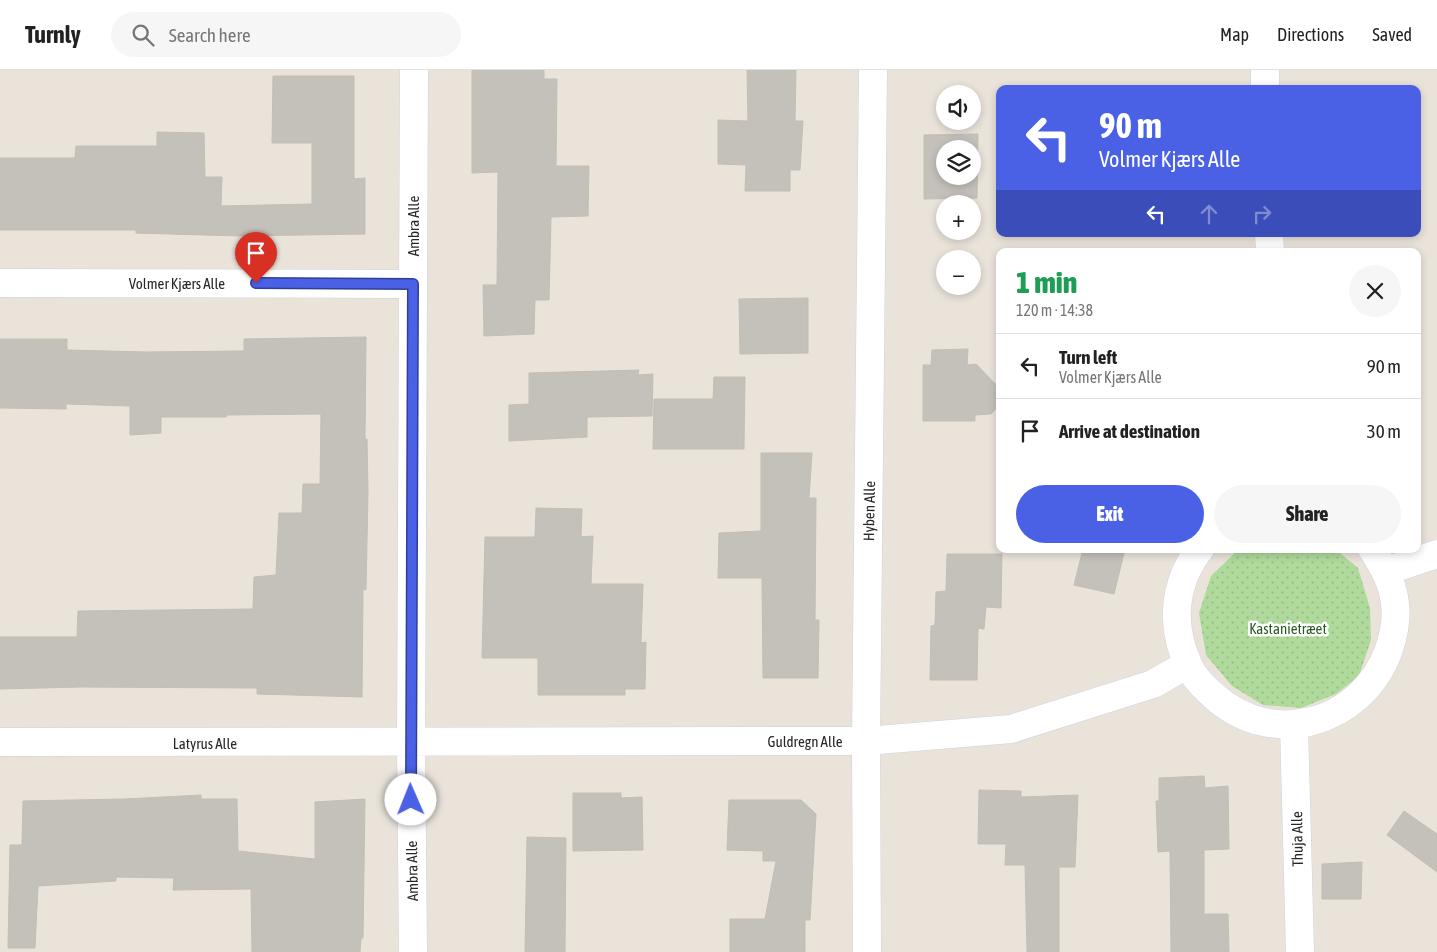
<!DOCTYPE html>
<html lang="en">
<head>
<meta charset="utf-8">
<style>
	:root { --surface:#fff; --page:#f6f6f6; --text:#222; --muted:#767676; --line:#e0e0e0; --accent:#4a61e6 }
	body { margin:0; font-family:"Asap Condensed",sans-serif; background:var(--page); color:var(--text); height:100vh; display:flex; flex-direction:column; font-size:19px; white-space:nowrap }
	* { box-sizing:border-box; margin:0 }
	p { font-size:16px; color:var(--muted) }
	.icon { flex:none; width:28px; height:28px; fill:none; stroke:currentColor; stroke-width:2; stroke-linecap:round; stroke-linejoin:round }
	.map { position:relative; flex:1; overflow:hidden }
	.drawer { position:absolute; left:996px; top:178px; width:425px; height:305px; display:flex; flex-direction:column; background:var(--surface); border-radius:10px; box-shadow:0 2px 8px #0003 }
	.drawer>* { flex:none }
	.guide { position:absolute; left:996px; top:15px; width:425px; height:152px; border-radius:10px; box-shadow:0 2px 8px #0003; background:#4a61e6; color:#fff; overflow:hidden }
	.tools { position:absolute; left:936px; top:15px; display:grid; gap:10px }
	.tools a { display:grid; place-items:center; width:45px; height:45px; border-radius:50%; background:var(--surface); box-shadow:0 2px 8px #0003; font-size:25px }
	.pin { position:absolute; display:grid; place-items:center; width:42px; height:42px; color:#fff; margin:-51px -21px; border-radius:50% 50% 50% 0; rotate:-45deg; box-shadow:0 0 5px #0007 }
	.pin .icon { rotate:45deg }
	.me { position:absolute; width:55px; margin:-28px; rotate:359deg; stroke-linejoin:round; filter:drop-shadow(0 0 4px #0008) }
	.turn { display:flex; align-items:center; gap:18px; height:105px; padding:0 20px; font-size:22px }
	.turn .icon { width:65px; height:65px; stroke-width:2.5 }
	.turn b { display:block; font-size:35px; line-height:42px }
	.lanes { display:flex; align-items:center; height:48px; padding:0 20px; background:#0003; justify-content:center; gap:25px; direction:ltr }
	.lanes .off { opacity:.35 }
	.round { display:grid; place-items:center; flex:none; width:52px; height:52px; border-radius:26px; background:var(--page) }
	.summary { display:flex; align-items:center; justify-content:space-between; height:85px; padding:0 20px }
	h1 { font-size:30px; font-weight:800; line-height:38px; color:#1e9e55 }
	.primary-button { display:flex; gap:10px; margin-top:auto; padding:10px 20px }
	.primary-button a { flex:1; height:58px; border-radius:30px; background:var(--accent); color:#fff; font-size:20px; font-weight:800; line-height:58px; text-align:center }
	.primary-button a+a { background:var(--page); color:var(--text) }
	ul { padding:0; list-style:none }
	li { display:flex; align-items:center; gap:15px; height:65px; padding:0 20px; border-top:1px solid var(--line) }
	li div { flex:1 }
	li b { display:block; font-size:19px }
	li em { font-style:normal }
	header { display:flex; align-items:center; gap:30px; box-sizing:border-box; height:70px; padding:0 25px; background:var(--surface); border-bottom:1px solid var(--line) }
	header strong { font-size:24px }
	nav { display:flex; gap:28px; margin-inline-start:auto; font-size:18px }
	.search { width:350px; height:45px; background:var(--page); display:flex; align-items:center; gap:12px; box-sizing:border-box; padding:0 18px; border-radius:28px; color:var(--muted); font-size:19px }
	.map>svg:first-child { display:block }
	.park { fill:url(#park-dots) }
	.building { fill:#c4c0ba; stroke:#c3bfb5; fill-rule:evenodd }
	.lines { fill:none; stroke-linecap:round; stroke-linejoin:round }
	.street-casing { stroke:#d0d2df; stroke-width:29 }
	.street { stroke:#fff; stroke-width:28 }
	.route-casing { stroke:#303f96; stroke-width:12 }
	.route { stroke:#4a61e6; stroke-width:9 }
	.labels { text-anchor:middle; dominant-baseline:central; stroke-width:5; stroke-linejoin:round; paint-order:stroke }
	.street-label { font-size:15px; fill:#272727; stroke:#fff }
	.park-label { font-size:15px; fill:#2a5c20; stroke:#fff }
</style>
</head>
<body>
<header>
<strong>Turnly</strong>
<div class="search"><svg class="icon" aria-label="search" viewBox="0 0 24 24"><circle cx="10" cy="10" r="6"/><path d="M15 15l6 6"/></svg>Search here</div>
<nav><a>Map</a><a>Directions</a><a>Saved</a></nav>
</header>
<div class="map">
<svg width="1437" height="882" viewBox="0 0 1437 882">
	<defs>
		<pattern id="park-dots" width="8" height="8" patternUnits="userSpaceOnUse" patternTransform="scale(1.25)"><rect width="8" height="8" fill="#afda9c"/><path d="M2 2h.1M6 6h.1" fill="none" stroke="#97bb86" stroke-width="1.8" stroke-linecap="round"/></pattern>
	</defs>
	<rect width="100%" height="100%" fill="#e9e3da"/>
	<path class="park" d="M1239,479H1335L1358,498L1370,538L1371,570L1359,606L1336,624L1301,638L1263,635L1232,616L1206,585L1199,543L1211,506Z"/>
	<path class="building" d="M472,0H544V9H557L556,96H589L588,146L551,147L549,230H535L534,264L484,266L483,215H497L498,102L472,103Z
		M747,0H796L795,51H803L800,100H790V121H745L746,95L718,94V50L748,51Z
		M273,6H354V109L365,108V164L239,166L136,163V160H0V88H75L76,76H157V62L204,63L205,107H222L221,136L312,134V73H272Z
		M978,64L977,128L924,129V65ZM945,79H972V106H945Z
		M808,228V283L740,284L739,229Z
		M366,267L365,369H367L368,422L366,520L363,519L362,627L257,624V618L80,617L0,619V567H77L78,541L253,539L254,507L276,505L279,443H302L303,414H320L321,344L226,345V347H161V363L130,365V336L66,334V339L0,338V269H67V280L146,282L244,281V269Z
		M968,279L967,295L976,294L1000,319V334L991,344L975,345V351H923V295H931L932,280Z
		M639,300L638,305L653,304L652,346L587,347V367L509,371V335L529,334V303Z
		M714,307H745L744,379H653L654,329H713Z
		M761,383H812L809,428H816L815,550H819L818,608H763L762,508H718L719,463L761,461Z
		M536,438L582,439L581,467L593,466L591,514H643L641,573L646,572L645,619H625V625H538V588H482L485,467H535Z
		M1083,479H1125L1114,524L1074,515Z
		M947,484H1002L1001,538L986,537L984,559L978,558L977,610H930L931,556L935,555L936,522L946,521Z
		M1204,706L1205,718L1228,716L1229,779L1204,780V844H1228L1229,882H1171L1170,781L1158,782L1156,731H1159V708Z
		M979,720L1021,721V727L1078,725L1075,797H1059V882H1027L1025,795H1005L1006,774H978Z
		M573,723H621V728L642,727L643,780L573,781Z
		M201,725V729H237L238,781L315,789V732L365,729L363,868H361L360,882H252L251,819L173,820L174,808L116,807V811L38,816L35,878H8L10,775H22L23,731L125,729Z
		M729,730H801L816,744L810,850H805V882H730V849H765L776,791H763V781L727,780Z
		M1404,741L1437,764V802L1387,765Z
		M527,767L566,768L565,882H525Z
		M1362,792L1361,829H1322V794Z"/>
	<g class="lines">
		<defs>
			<path id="street" d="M1265,0V19
				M1269,164L1270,181
				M0,213L413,214
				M1200,479C1179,505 1172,539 1180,571C1187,598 1194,609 1215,627C1274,679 1361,653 1388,582C1393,568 1397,549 1395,534C1393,513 1383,496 1372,479
				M1386,501L1437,484
				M1294,655L1300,882
				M0,672L866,671L1011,659L1153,614L1186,595
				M413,882L411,673L414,0
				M867,882L866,671L873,0"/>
		</defs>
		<use href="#street" class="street-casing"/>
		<use href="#street" class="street"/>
	</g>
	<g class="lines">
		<defs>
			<path id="route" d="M256,213L413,214L411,730"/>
		</defs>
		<use href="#route" class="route-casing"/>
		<use href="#route" class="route"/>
	</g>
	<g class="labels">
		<g class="street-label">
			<text transform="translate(413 156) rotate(-90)">Ambra Alle</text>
			<text x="177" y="213">Volmer Kjærs Alle</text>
			<text transform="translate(869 441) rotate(-89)">Hyben Alle</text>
			<text x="805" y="671">Guldregn Alle</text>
			<text x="205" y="673">Latyrus Alle</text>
			<text transform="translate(1297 769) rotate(-91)">Thuja Alle</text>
			<text transform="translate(412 801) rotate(-91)">Ambra Alle</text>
		</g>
		<g class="park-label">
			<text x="1288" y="558">Kastanietræet</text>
		</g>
	</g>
</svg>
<div class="tools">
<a><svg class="icon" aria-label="sound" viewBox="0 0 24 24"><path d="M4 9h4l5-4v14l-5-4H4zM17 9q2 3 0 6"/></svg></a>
<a><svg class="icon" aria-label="layers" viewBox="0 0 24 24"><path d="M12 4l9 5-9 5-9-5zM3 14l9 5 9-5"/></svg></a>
<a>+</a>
<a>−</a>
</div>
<div class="pin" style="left:256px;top:213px;background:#d93025"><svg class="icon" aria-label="arrive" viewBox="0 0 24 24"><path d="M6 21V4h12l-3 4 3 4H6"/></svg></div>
<svg class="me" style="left:411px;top:730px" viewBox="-20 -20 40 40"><circle r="19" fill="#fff"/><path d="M0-13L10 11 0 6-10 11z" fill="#4a61e6"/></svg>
<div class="guide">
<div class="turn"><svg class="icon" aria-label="left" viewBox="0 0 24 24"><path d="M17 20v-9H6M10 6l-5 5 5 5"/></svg><div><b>90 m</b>Volmer Kjærs Alle</div></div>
<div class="lanes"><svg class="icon" aria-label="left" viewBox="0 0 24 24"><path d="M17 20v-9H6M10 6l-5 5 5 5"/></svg><svg class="icon off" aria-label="ahead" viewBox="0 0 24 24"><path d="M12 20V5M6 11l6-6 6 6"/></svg><svg class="icon off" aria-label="right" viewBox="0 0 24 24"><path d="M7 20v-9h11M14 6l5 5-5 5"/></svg></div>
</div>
<section class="drawer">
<div class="summary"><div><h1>1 min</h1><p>120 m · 14:38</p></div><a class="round"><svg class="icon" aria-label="close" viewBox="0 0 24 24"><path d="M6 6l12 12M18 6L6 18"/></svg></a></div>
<ul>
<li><svg class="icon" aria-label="left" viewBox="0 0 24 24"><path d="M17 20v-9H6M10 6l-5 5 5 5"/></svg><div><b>Turn left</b><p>Volmer Kjærs Alle</p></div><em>90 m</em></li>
<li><svg class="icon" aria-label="arrive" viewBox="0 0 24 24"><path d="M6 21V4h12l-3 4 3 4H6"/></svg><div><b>Arrive at destination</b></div><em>30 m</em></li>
</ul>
<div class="primary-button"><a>Exit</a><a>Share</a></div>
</section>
</div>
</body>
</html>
